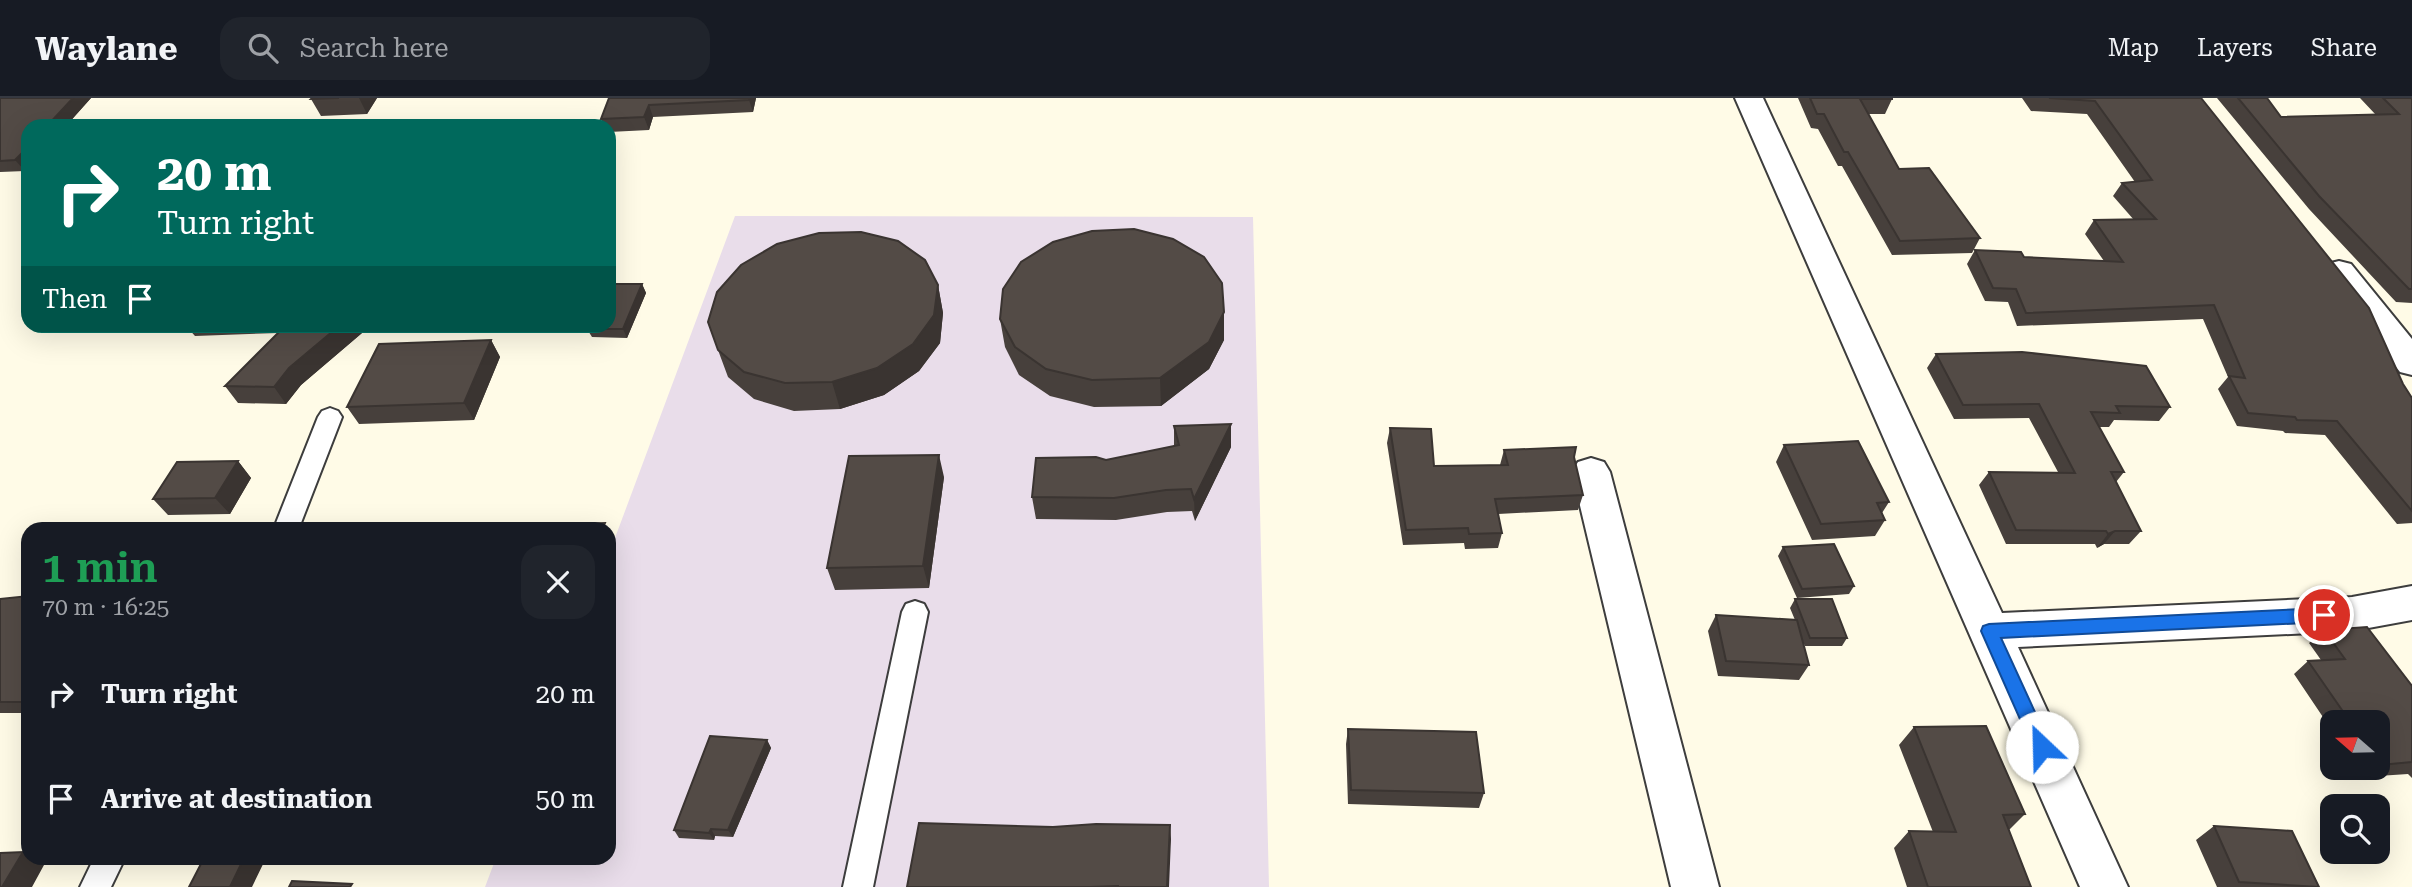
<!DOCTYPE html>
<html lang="en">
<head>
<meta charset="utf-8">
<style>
	:root { --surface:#171b24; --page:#20242c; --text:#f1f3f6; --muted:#9ea1a6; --line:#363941 }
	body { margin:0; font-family:"Roboto Serif",serif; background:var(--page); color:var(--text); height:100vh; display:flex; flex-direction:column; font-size:26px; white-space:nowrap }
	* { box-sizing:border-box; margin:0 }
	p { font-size:23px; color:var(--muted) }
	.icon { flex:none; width:38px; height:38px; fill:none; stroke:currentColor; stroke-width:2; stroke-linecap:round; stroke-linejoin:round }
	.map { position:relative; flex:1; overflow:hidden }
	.sheet { position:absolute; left:21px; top:424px; width:595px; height:343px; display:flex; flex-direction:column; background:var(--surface); border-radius:21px; box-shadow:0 7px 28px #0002 }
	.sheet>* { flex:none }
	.banner { position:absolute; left:21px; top:21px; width:595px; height:214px; border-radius:21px; box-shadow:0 7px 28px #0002; background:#00695c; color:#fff; overflow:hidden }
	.needle { width:46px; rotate:290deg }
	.buttons { position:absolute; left:2320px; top:612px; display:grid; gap:14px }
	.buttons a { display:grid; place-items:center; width:70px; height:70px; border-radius:14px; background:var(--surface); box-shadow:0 7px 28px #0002; font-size:35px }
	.pin { position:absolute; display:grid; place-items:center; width:60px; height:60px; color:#fff; margin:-30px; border:4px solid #fff; border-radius:50%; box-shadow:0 2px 7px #0007 }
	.me { position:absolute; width:77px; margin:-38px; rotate:336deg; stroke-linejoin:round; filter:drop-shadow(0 0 5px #0008) }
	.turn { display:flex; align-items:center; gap:24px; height:147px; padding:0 21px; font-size:32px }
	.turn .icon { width:91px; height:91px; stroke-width:2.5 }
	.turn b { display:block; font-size:49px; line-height:60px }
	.then { display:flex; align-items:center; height:66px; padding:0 21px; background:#0003; gap:14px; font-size:26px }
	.round { display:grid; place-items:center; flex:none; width:74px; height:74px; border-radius:21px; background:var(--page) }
	.summary { display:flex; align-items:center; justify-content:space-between; height:119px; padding:0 21px }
	h1 { font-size:42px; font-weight:600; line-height:52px; color:#1e9e55 }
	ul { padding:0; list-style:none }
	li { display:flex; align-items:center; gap:21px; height:105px; padding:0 21px }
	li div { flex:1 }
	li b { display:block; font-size:26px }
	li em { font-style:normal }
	header { display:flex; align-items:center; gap:42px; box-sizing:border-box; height:98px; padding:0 35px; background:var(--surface); border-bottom:2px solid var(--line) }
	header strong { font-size:33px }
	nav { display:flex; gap:38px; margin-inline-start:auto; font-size:24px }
	.search { width:490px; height:63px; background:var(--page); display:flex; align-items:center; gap:18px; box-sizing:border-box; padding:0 24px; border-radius:21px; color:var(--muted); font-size:26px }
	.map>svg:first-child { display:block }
	.industrial { fill:#e9ddea }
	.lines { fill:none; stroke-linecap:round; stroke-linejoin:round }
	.lane-casing { stroke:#3d3d3d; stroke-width:4 }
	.street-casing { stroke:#3d3d3d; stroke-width:4 }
	.lane { fill:#fff; fill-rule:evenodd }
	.street { fill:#fff; fill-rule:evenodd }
	.wall { fill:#47403c }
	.shaded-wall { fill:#3a3431 }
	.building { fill:#534b46; stroke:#3a3431; stroke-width:2 }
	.route { fill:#1a73e8; stroke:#114b97; stroke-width:2 }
</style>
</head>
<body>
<header>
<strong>Waylane</strong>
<div class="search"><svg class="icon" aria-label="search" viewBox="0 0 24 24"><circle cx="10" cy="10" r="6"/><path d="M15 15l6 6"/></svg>Search here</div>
<nav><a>Map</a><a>Layers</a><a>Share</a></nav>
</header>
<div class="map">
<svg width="2412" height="789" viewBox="0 0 2412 789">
	<rect width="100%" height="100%" fill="#fffbe7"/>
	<path class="industrial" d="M735,118L1253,119L1269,789H485L496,760H609V456Z"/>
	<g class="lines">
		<defs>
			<path id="lane" d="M330,310L338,313L342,319L299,430H274L318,319L322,313Z
				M915,503L924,506L928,514L873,789H843L902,514L906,506Z
				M94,760H125L111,789H80Z"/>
			<path id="street" d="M1735,0H1763L2002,515L2352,499L2412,488V522L2352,533L2018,549L2128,789H2080Z
				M2339,163L2351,166L2412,241V277L2400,274L2327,182L2322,174L2327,166Z
				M1591,360L1604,364L1610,374L1719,789H1671L1572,374L1578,364Z"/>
		</defs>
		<use href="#lane" class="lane-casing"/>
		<use href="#street" class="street-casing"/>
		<use href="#lane" class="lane"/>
		<use href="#street" class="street"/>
	</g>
	<path class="wall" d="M0,0H91L66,28H28V70L25,73L0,74Z
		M312,0H377L367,16L321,18L311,1Z
		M609,0H756L753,14L653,19L649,32L609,34V28H604L601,21Z
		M1798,0H1892V1L1885,16H1868L1899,71L1980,140L1972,155L1892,157L1842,68H1838L1818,31L1811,30Z
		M2022,0H2201L2403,286L2412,300V425L2397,426L2325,337L2285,335L2283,333L2237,328L2218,291L2228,279L2203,221L2017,228L2008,204L1985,203L1967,166L1975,152L2024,159L2104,163L2085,136L2094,122H2134L2113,98L2122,85L2135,84L2087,16L2031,13Z
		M2217,0H2267L2281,19L2376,17L2360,0H2412V205L2396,204L2309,111Z
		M642,186L646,195L627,240L592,239L587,231Z
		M938,187L943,215L940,245L919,273L884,297L840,311L794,313L754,301L728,279L718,252Z
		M1224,214V242L1209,271L1161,308L1094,309L1050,298L1019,277L1005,249L1000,221Z
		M186,228H365L362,235L301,287L286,306L238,305L225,288L278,235L195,238Z
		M491,242L500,259L474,322L359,326L347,309Z
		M1936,256L2170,309L2159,323L2114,322L2109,329H2099L2124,374L2116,384L2141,433L2129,446H2104L2097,450L2095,446H2006L1979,387L1989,374H2058L2029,320L1954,321L1927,270Z
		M1231,326V349L1195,423L1192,413L1167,414L1116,422L1036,421L1032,399L1106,362L1174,348V328Z
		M1390,330L1434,368L1500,367L1504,352L1574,359L1583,397L1578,412L1498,416L1502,435L1498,450L1465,451L1464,445L1403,447L1387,345Z
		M1784,347L1889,404L1882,415L1885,422L1875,438L1812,442L1776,364Z
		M238,363L251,380L230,416L168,417L153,401Z
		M944,379L929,490L835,492L827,470Z
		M1783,449L1854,488L1849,496L1797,500L1778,458Z
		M28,498V615H0V501Z
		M1795,501L1847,540L1842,548H1805L1802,542L1809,567L1799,582L1718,578L1708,533L1716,517L1795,522L1790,510Z
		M2324,532L2412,588V680L2408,676L2363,679L2357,670H2378V625H2333V634L2294,576L2308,563L2321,562L2309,545Z
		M1914,629L2025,716L2009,732L2031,789H1907L1894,750L1909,733L1933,734L1899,647Z
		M1348,631L1484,695L1479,710L1348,706L1346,646Z
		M767,642L771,650L733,739L715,738L714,742L679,740L674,732Z
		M2214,728L2319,789H2217L2196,742Z"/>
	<path class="shaded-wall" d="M73,0H91L66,28H47Z
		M359,0H377L367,16Z
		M750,0H756L753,14L749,2Z
		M649,7L653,19L649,32L644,19Z
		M28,49V70L25,73L15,62Z
		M642,186L646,195L627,240L623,231Z
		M938,187L943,215L940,245L919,273L884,297L840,311L832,284Z
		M1224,214V242L1209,271L1161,308L1160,280Z
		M339,228H365L362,235L301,287L286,306L274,289L289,270Z
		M491,242L500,259L474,322L464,305Z
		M1231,326V349L1195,423L1194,401Z
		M939,357L944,379L929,490L923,468Z
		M238,363L251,380L230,416L215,400Z
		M2115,433L2104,446L2097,450L2108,436Z
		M767,642L771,650L733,739L728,732Z
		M1170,727L1171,741L1169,789H1167Z
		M711,731L715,738L714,742L709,735Z
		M23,754L28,757V760H32L44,767L32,789H2Z
		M244,760H266L252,789H230Z"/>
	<path class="building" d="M0,0H73L47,28H28V49L15,62L0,63Z
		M312,0H339L311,1Z
		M609,0H750L749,2L649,7L644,19L601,21Z
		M1810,0H1892V1H1860L1899,71L1929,70L1980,140L1900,143L1848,54H1844L1824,16H1817Z
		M2049,0H2201L2369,210L2403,286L2412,300V413L2337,323L2297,322L2295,319L2248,315L2229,278L2245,280L2214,207L2026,215L2016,191L1993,190L1975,152L2021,154L2024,159L2123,164L2094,122L2156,121L2122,85L2152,82L2095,3Z
		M2238,0H2267L2281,19L2399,16L2383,0H2412V191H2409L2319,98Z
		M1134,131L1173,141L1204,159L1222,185L1224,214L1209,244L1160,280L1092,282L1046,271L1015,249L1000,221L1003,191L1021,164L1053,144L1092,133Z
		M861,134L898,143L925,162L938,187L934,217L913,246L877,270L832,284L785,285L744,274L718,252L708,224L717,194L741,167L777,146L819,135Z
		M609,186H642L623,231H587L589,228H609Z
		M285,228H339L289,270L274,289L225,288Z
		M491,242L464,305L347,309L379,246Z
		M2022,254L2146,268L2170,309L2116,308L2120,315L2091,314L2124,374H2111L2141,433H2115L2108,436L2106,433L2016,432L1989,374L2075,375L2039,306L1963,307L1936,256Z
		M1231,326L1194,401L1191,391L1166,392L1114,400L1032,399L1036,360L1096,359L1106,362L1179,347L1174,328Z
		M1390,330L1431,331L1434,368L1508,367L1504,352L1576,349L1574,359L1583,397L1495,401L1502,435L1469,436L1468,430L1406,432Z
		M1858,343L1889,404L1877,405L1885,422L1821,426L1784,347Z
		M939,357L923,468L827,470L849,358Z
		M238,363L215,400L153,401L177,364Z
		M605,425L603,430H500L501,428Z
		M1834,446L1854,488L1802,491L1783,449Z
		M28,498V604H0V501Z
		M1795,501H1832L1847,540H1810Z
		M1716,517L1797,522L1809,567L1726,563Z
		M2367,529L2412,588V664L2380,667L2378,665V625H2351L2308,563L2345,561L2324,532Z
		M1986,628L2025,716L2003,717L2031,789H1928L1909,733L1956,734L1914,629Z
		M1348,631L1476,634L1484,695L1351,692Z
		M710,638L767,642L728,732L711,731L709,735L674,732Z
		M919,725L1053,729L1096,726L1170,727L1167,789H1118V788L1091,789H907Z
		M2214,728L2292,733L2319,789L2239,784Z
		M23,754L2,789H0V755Z
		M204,760H244L230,789H189Z
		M292,783L352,786L350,789H289Z"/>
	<path class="route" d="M2324,510L2330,512L2333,517L2330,522L2324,524L2001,540L2051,649L2048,655L2042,658L2035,655L1981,533L1983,528L1989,526Z"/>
</svg>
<div class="buttons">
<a><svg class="needle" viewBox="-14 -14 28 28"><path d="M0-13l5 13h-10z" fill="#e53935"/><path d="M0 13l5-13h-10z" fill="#9ea1a6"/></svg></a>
<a><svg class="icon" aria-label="search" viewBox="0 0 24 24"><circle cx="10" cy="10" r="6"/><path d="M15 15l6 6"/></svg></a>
</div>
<div class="pin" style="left:2324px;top:517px;background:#d93025"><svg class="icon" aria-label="arrive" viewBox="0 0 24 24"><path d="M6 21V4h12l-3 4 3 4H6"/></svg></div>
<svg class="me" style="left:2042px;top:649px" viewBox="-20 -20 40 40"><circle r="19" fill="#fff"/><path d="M0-13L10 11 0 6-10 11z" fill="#1a73e8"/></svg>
<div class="banner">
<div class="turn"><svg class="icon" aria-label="right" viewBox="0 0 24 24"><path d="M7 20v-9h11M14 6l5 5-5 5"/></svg><div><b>20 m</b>Turn right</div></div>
<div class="then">Then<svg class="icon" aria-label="arrive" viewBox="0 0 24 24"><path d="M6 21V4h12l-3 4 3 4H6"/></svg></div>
</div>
<section class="sheet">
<div class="summary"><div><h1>1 min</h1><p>70 m · 16:25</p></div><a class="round"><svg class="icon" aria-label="close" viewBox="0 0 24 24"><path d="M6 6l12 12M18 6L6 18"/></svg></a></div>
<ul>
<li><svg class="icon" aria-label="right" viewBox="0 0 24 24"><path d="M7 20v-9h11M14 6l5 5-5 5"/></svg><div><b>Turn right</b></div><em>20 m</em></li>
<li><svg class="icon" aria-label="arrive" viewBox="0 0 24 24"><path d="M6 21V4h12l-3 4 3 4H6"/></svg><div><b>Arrive at destination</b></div><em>50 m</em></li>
</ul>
</section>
</div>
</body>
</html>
